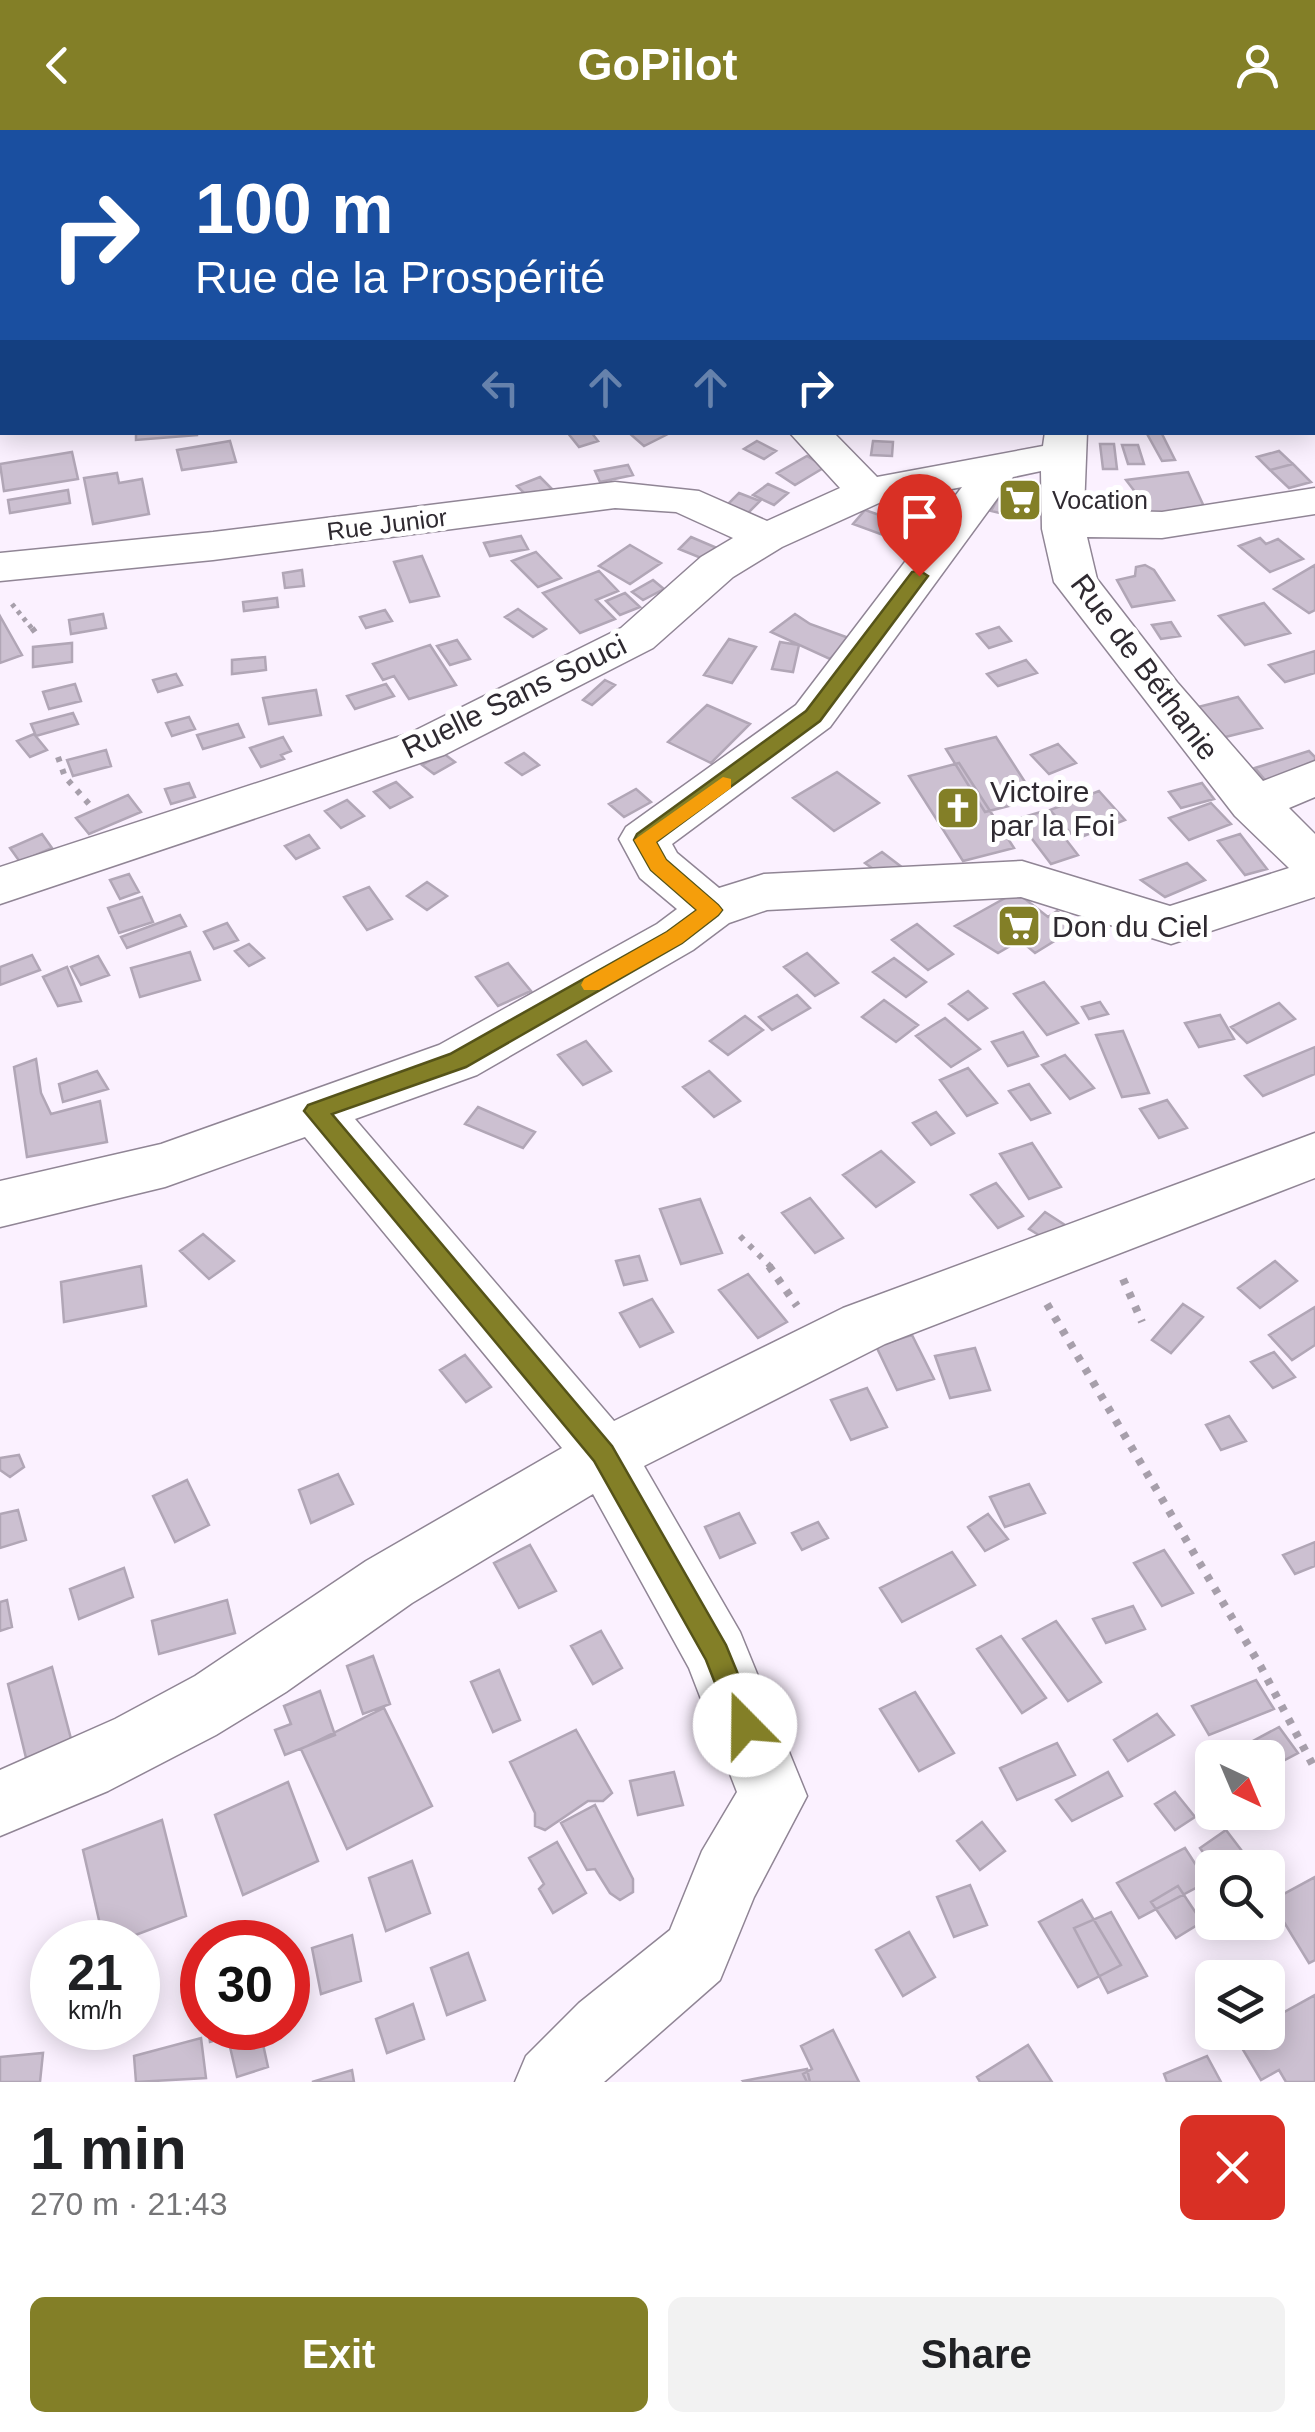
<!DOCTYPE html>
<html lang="en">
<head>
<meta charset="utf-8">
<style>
	:root { --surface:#fff; --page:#f2f2f2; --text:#202124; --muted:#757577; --accent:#837f27 }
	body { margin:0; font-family:Arial,sans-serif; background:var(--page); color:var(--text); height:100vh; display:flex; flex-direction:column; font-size:38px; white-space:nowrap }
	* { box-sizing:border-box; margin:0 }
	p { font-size:32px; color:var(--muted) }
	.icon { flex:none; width:55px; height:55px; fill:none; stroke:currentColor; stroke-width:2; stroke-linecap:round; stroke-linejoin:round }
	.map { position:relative; height:1952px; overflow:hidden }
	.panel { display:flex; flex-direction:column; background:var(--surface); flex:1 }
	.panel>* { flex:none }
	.top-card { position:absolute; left:0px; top:0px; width:1315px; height:305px; box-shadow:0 5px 25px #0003; background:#1a4fa0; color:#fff; overflow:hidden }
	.needle { width:65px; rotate:136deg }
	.tools { position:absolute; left:1195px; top:1610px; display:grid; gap:20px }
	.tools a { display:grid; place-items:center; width:90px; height:90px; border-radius:15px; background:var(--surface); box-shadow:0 5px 25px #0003; font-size:50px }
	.speed { position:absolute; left:30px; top:1790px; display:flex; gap:20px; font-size:50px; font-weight:700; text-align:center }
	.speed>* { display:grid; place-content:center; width:130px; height:130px; border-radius:50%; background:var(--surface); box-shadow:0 5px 25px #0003; line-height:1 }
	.speed small { font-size:25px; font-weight:400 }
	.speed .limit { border:15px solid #d22; background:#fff; color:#111 }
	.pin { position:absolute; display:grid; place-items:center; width:85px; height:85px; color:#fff; margin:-102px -42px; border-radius:50% 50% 50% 0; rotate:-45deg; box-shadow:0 0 10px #0007 }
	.pin .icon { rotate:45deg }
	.me { position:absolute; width:110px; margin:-55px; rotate:338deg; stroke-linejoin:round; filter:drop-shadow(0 0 8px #0008) }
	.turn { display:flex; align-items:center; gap:35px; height:210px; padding:0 30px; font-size:45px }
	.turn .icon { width:130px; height:130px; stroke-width:2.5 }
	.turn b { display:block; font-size:70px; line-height:85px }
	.lanes { display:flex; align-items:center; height:95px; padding:0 30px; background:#0003; justify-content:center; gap:50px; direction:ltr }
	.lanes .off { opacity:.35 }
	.round { display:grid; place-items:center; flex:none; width:105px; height:105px; border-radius:15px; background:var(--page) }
	.summary { display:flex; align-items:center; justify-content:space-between; height:170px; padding:0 30px }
	h1 { font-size:60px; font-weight:600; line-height:75px }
	.button { display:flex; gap:20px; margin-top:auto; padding:20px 30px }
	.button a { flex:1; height:115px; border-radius:15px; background:var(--accent); color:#fff; font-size:40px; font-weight:600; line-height:115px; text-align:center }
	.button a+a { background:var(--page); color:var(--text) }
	header { display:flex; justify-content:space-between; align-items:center; height:130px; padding:0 30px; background:var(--accent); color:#fff; font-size:45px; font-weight:600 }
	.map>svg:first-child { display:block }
	.building { fill:#ccc0d1; stroke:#b1a6b6; stroke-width:2.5 }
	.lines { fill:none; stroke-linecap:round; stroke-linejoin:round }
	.minor-casing { stroke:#908595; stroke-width:3 }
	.path-far2 { stroke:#a79fab; stroke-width:5; stroke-dasharray:4 5; stroke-linecap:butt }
	.path-far1 { stroke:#a79fab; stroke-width:6; stroke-dasharray:5 8; stroke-linecap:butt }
	.path { stroke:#a79fab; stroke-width:8; stroke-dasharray:6 9; stroke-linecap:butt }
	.minor { fill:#fff; fill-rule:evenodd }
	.route { fill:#837f27; stroke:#555319; stroke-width:2.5 }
	.slow { fill:#f59e0b }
	.labels { text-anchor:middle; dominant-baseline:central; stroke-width:10; stroke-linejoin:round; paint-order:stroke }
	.far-poi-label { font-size:25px; fill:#2f2a31; stroke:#fff; text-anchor:start }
	.far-street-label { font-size:25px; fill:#2f2a31; stroke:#fff }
	.street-label { font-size:30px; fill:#2f2a31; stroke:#fff }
	.poi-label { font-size:30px; fill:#2f2a31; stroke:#fff; text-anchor:start }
</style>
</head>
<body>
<header><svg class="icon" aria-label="back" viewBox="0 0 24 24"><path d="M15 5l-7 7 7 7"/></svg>GoPilot<svg class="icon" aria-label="person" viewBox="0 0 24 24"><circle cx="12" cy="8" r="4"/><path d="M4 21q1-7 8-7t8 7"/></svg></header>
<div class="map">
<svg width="1315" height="1952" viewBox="0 0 1315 1952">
	<rect width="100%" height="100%" fill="#fbf1ff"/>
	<path class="building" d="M136,302H197V305L136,310Z
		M567,302H591L598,311L579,317Z
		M628,302H672L644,316Z
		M1146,302H1161L1175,330L1162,331Z
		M230,311L236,332L182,340L177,320Z
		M757,311L776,321L764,329L744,319Z
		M873,311L893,312L892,326L871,325Z
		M1100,314H1114L1117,339H1103Z
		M1122,315H1138L1144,334H1128Z
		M1279,321L1293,334L1270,340L1257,327Z
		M72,322L78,349L4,361L0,334Z
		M807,326L825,337L795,355L777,343Z
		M1293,334L1311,352L1289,358L1270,340Z
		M628,335L633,345L600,352L595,341Z
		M1188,342L1206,381L1152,384L1126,350Z
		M117,343L119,353L142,349L149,384L93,394L84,348Z
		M540,347L560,367L537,376L517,356Z
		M925,352L957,366L922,397L889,383Z
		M768,354L788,363L774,375L753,365Z
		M1006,354L1046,365L1035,384L1021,380L1017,387L991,381Z
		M68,360L70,373L10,383L8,370Z
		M739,363L760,371L746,385L725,377Z
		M865,380L917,398L905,413L853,394Z
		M521,406L528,419L490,426L484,413Z
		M691,407L717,418L706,430L679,419Z
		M1260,408L1266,414L1278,409L1303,429L1270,442L1239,416Z
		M630,415L661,433L630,454L599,436Z
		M536,422L561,448L538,457L512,431Z
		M422,426L439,466L410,472L394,432Z
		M1145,435L1154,440L1174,470L1132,477L1117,450L1135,446L1136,437Z
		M1315,435V480L1309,483L1274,459Z
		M302,440L304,456L285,458L283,443Z
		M599,441L618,461L596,470L615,489L580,503L543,463Z
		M653,450L664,459L643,470L632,462Z
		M625,463L640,477L620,485L606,471Z
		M277,468L278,477L244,481L243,472Z
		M1264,473L1290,503L1245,515L1219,486Z
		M518,479L546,499L533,507L505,487Z
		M385,480L392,491L366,498L360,487Z
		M103,484L106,498L71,504L69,490Z
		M795,484L810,494L846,507L847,512L830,529L771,502Z
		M0,486L22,525L0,533Z
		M1171,492L1180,506L1161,509L1152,495Z
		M999,497L1011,511L989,518L977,504Z
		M729,509L756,517L732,553L704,545Z
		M457,510L470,529L450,535L437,516Z
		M780,512L799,515L793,542L772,539Z
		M72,513V532L33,537V517Z
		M430,515L456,555L409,569L394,546L383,550L373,534Z
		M1315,521V543L1285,552L1269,535Z
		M265,527L266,540L232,544V530Z
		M1026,530L1037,543L998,556L987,544Z
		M176,544L182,555L158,562L153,550Z
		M605,550L615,555L592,575L583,570Z
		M75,554L81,571L49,579L43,562Z
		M386,554L394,566L355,579L347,566Z
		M316,560L321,585L269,594L263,568Z
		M1238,567L1262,598L1217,609L1194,578Z
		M707,575L750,594L711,633L668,612Z
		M73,583L78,594L36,606L31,594Z
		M189,587L195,599L172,606L166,593Z
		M238,594L244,607L203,619L197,605Z
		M34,604L47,620L30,627L17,611Z
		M283,607L291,621L281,625L284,629L261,637L250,618Z
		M996,607L1036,669L985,682L946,619Z
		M1058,614L1076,633L1049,644L1031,625Z
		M106,620L111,636L73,646L67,630Z
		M1309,621L1315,627V642L1270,656L1255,638Z
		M443,623L455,632L434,644L422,635Z
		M524,623L539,635L522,645L506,633Z
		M959,633L1014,718L963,731L909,646Z
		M837,642L879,673L834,701L793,668Z
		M396,652L412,667L390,678L374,662Z
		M189,653L195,667L171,674L165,659Z
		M1202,653L1214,669L1181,678L1169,662Z
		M636,659L651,672L624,687L609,674Z
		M1099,661L1125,690L1076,709L1050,680Z
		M128,665L141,682L89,704L76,688Z
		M347,670L364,686L341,698L325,681Z
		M1211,673L1231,694L1189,710L1169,688Z
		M1044,681L1078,725L1051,734L1017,689Z
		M42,704L52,718L20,732L10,718Z
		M1240,704L1267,739L1245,745L1218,711Z
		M309,705L319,718L296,729L285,716Z
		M882,722L903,738L887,749L865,733Z
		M1187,733L1205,750L1165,767L1141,750Z
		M129,744L139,762L120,769L110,750Z
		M427,752L447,766L427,780L407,766Z
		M369,757L392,789L367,800L344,767Z
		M1016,762L1048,787L1057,781L1077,797L1035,823L1020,810L998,823L955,796Z
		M142,767L153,792L119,803L108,778Z
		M180,785L186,796L127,818L121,807Z
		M227,793L238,810L214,819L204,802Z
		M917,794L953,824L928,840L892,810Z
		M249,814L264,828L249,836L235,821Z
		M190,822L200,850L140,867L131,838Z
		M807,823L838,853L815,866L784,837Z
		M32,825L40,840L0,855V837Z
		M98,826L109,845L81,855L71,837Z
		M894,828L926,852L906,867L873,842Z
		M508,833L531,861L498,876L476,847Z
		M67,837L81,871L58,876L43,847Z
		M1044,852L1078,893L1047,905L1014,864Z
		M968,861L987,878L968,890L949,874Z
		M797,865L810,878L772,900L759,887Z
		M884,870L918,895L896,912L862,887Z
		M1100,872L1108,884L1089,889L1082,877Z
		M1279,873L1295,889L1247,913L1231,897Z
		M1220,885L1234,909L1199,917L1185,893Z
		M745,886L763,900L728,925L710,911Z
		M945,888L980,919L951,937L916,906Z
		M1123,901L1149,963L1122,967L1096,905Z
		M1023,902L1038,926L1008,936L992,912Z
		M586,911L611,941L583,955L558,925Z
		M1315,917V944L1263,966L1245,946Z
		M1065,925L1094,958L1070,969L1042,935Z
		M36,929L41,963L51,984L100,971L107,1012L27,1027L14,937Z
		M968,938L997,973L967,986L940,950Z
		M97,941L108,959L63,972L59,954Z
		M709,941L740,971L714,987L683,957Z
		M1029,954L1050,983L1031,990L1009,961Z
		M1167,970L1187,998L1159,1008L1140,979Z
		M478,977L535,1002L523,1018L465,994Z
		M936,982L954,1003L931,1015L913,993Z
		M1032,1013L1061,1057L1029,1069L1000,1024Z
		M881,1021L914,1052L876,1077L843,1045Z
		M996,1053L1023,1086L998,1098L971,1065Z
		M810,1068L843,1108L815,1123L782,1083Z
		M700,1069L722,1123L681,1134L660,1079Z
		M1045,1082L1065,1095L1050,1112L1029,1099Z
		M203,1104L234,1131L209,1149L180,1121Z
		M639,1126L647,1150L624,1155L616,1131Z
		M1275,1131L1297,1151L1260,1178L1238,1158Z
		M141,1136L146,1176L64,1192L61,1152Z
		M748,1144L787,1192L758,1208L719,1160Z
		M652,1169L673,1202L640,1217L620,1183Z
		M1183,1174L1203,1187L1171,1223L1152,1210Z
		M1315,1177V1215L1292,1230L1269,1205Z
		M912,1205L934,1249L897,1260L876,1216Z
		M975,1218L990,1260L950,1268L935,1226Z
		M1274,1222L1295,1247L1273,1258L1251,1232Z
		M465,1225L491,1257L466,1272L440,1240Z
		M867,1258L887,1297L851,1310L831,1270Z
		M1229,1286L1246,1311L1221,1320L1206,1295Z
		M19,1325L24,1337L10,1347L0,1340V1328Z
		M338,1344L353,1374L311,1393L299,1360Z
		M187,1350L209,1395L175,1412L153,1366Z
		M1029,1354L1045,1383L1005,1397L990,1367Z
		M18,1380L26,1410L0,1418V1384Z
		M739,1383L755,1413L720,1428L705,1397Z
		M988,1384L1008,1409L985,1421L968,1397Z
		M818,1392L828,1408L802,1420L792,1403Z
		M1315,1412V1436L1295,1444L1283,1425Z
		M530,1415L556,1461L519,1478L494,1433Z
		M1164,1420L1193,1463L1162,1476L1134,1433Z
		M952,1422L975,1455L902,1492L880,1458Z
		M124,1438L133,1467L79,1489L70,1459Z
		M7,1470L12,1497L0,1501V1472Z
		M227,1470L235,1503L159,1524L152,1491Z
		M1133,1476L1145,1499L1106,1513L1093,1489Z
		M1056,1491L1101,1552L1068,1571L1023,1509Z
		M601,1501L622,1538L593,1554L571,1516Z
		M1001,1506L1046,1568L1022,1583L977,1519Z
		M373,1526L390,1574L363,1584L347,1536Z
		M52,1537L75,1624L29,1640L8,1554Z
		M499,1540L520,1590L493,1602L471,1552Z
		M1256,1550L1274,1579L1209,1605L1192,1576Z
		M320,1561L335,1605L285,1625L275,1600L291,1594L284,1576Z
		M915,1562L954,1623L919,1641L880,1579Z
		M384,1578L432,1676L347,1719L301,1619Z
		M1157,1584L1174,1605L1128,1631L1114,1610Z
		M1279,1597L1298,1623L1268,1639V1628L1223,1627Z
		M576,1600L612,1663L603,1671H588L545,1700L535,1696V1683L510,1632Z
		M1057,1613L1075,1645L1017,1670L1000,1638Z
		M674,1642L683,1675L638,1685L630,1651Z
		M1108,1642L1122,1666L1072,1691L1056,1670Z
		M288,1652L318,1731L243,1765L215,1685Z
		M1175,1662L1195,1687L1175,1700L1155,1674Z
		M595,1675L633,1749V1762L620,1770L610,1763L595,1739L587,1740L561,1693Z
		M162,1690L186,1786L117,1812H104L83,1720Z
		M982,1692L1005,1721L980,1740L957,1711Z
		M1226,1700L1245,1725L1226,1738H1214L1200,1718Z
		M557,1712L586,1763L553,1783L539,1759L544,1754L529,1728Z
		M1185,1718L1207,1752L1139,1788L1117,1753Z
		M412,1731L430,1783L386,1801L369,1748Z
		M1315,1747V1830L1309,1833L1271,1771Z
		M970,1755L987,1795L954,1807L937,1767Z
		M1178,1756L1202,1792L1176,1808L1151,1772Z
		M1082,1770L1121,1835L1078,1857L1039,1792Z
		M1111,1782L1147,1846L1108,1863L1074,1798Z
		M909,1802L935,1847L903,1866L876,1820Z
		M352,1805L361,1851L321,1864L312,1818Z
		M468,1823L485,1870L447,1885L431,1838Z
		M1315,1865V1952H1286L1279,1940L1261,1950L1236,1908L1246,1902H1268V1891Z
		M413,1874L424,1909L387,1923L376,1889Z
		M208,1898H256L210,1912Z
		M833,1900L859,1952H807L803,1944L812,1939L801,1916Z
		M261,1905L268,1937L237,1947L230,1917Z
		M201,1908L206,1948L136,1952L134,1926Z
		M1028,1915L1052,1952H980L977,1947Z
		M43,1923L40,1952H0V1927Z
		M1207,1926L1221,1952H1167L1164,1944Z
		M807,1939L810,1952H744L743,1951Z
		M352,1940L354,1952H312Z"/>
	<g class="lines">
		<defs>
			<path id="minor" d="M143,0H179L180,2H144Z
				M699,0H735L736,2H700Z
				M976,0H1015L1017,2H978Z
				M1312,161H1315V185H1312Z
				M0,206H2V230H0Z
				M1312,252H1315V276H1312Z
				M789,302H833L877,347L1043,316L1045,302H1087L1084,380L1162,382L1315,358V384L1162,408L1087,407L1097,449L1177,552L1263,651L1315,631V667L1289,678L1315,704V767L1171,814L1021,767L767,780L729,793L693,820L477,945L355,989L614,1291L843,1178L1315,1003V1048L885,1214L644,1336L740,1502L807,1666L754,1767L720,1850L604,1952H515L526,1926L579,1873L670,1800L702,1721L737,1662L689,1538L593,1364L412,1473L286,1562L216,1605L108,1661L0,1706V1640L115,1589L195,1546L366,1431L562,1318L305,1007L165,1057L0,1097V1051L161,1014L439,915L657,794L677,779L640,748L619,709L626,697L796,575L962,357L879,373L782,417L733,447L653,518L444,625L0,774V737L410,603L621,498L701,427L733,408L676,382L615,378L213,430L0,451V423L213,402L615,352L699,361L767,391L840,358ZM1041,341L1042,399L1054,452L1235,686L1289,738L1170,776L1022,731L764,744L719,758L677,723L672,714L830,597L1013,347Z"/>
		</defs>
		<use href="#minor" class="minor-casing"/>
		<path class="path-far2" d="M12,474L34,501"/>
		<path class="path-far1" d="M32,498L38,506
			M58,627L65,647L89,674
			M740,1106L772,1138"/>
		<path class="path" d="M769,1136L797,1176
			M1123,1149L1142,1192
			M1047,1174L1261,1537L1315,1639"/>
		<use href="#minor" class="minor"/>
	</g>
	<path class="route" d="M919,440L928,446L925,450L820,591L656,712L666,730L718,775L722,780L718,785L682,813L466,937L332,984L612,1316L726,1515L759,1595L755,1604L745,1608L735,1604L706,1530L594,1331L304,981L308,975L450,924L667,802L697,780L651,740L634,710L637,704L806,581L912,442Z"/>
	<path class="slow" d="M723,647L731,649V658L656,712L666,730L718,775L722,780L718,785L682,813L599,860H584L581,855L584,849L667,802L697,780L651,740L634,710Z"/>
	<defs>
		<symbol id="supermarket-square" viewBox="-11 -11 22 22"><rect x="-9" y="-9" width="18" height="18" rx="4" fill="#837f27" stroke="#fff"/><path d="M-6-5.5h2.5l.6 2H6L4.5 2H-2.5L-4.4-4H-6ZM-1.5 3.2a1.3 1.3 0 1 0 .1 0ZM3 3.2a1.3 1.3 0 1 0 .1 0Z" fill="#fff"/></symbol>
		<symbol id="church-square" viewBox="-11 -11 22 22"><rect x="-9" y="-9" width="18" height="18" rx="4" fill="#837f27" stroke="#fff"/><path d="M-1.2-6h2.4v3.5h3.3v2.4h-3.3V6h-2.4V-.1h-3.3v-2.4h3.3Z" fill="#fff"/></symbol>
	</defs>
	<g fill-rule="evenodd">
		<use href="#supermarket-square" x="995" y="345" width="50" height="50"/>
		<use href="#church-square" x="933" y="653" width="50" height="50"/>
		<use href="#supermarket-square" x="994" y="771" width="50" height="50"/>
	</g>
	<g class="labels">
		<g class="far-poi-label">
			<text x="1052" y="370">Vocation</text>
		</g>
		<g class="far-street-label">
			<text transform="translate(387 394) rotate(-7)">Rue Junior</text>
		</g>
		<g class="street-label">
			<text transform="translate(1145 537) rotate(53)">Rue de Béthanie</text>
			<text transform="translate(514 566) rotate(-26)">Ruelle Sans Souci</text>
		</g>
		<g class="poi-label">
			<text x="990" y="661">Victoire<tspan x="990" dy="34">par la Foi</tspan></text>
			<text x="1052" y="796">Don du Ciel</text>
		</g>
	</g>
</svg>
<div class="tools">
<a><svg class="needle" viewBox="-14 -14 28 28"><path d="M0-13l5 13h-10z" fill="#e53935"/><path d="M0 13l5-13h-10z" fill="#757577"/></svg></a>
<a><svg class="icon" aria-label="search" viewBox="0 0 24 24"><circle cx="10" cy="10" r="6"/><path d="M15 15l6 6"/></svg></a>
<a><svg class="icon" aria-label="layers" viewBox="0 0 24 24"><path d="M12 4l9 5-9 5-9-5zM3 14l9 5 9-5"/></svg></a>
</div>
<div class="speed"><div>21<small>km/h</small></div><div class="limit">30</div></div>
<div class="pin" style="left:919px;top:446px;background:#d93025"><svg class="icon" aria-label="arrive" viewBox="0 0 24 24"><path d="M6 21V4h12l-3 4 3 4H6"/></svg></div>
<svg class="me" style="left:745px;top:1595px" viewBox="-20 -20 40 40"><circle r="19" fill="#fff"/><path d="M0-13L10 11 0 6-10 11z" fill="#837f27"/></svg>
<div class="top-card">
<div class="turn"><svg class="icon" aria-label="right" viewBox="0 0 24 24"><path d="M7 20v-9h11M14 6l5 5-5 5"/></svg><div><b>100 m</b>Rue de la Prospérité</div></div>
<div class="lanes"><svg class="icon off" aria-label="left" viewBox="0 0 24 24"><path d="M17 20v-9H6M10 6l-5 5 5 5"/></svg><svg class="icon off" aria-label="ahead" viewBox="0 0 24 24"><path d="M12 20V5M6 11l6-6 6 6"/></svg><svg class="icon off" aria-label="ahead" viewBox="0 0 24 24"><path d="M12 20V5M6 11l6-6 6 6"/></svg><svg class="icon" aria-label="right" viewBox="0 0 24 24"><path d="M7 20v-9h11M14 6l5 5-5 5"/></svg></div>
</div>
</div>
<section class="panel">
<div class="summary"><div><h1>1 min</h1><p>270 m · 21:43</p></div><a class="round" style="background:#d93025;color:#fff"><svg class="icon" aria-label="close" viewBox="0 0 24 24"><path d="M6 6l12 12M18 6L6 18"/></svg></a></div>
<div class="button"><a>Exit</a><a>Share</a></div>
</section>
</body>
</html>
